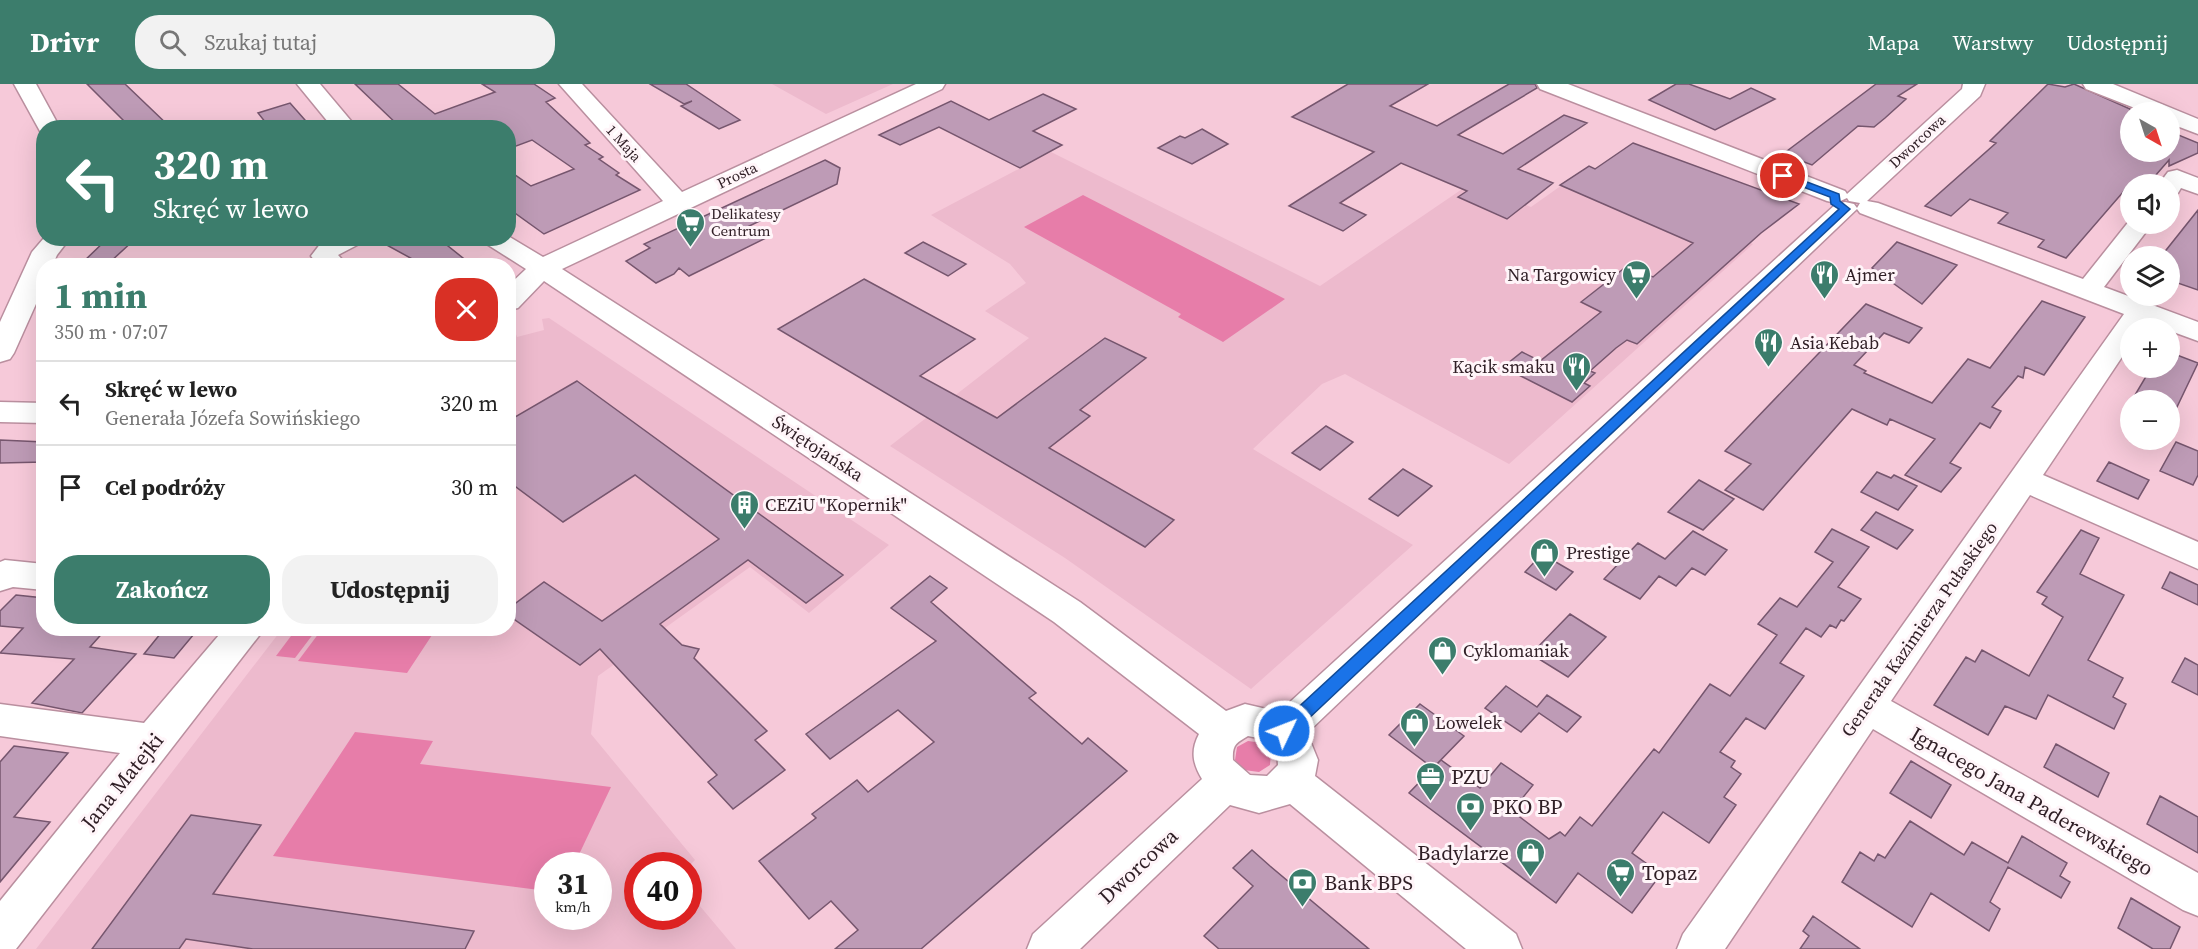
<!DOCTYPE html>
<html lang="pl">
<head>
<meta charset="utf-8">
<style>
	:root { --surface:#fff; --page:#f2f2f2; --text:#222; --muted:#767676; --line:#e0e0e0; --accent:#3c7d6c }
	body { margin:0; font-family:"Source Serif 4",serif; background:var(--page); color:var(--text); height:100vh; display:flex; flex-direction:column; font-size:22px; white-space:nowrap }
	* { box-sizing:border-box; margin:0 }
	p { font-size:20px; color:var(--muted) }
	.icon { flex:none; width:33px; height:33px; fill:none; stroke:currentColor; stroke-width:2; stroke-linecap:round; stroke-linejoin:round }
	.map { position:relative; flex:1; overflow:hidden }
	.sheet { position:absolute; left:36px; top:174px; width:480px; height:378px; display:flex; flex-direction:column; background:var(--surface); border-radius:24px; box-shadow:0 6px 24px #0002 }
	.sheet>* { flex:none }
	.top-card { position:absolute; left:36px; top:36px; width:480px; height:126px; border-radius:24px; box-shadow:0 6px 24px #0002; background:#3c7d6c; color:#fff; overflow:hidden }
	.needle { width:39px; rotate:141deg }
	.buttons { position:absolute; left:2120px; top:18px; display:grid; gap:12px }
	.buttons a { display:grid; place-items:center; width:60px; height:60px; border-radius:50%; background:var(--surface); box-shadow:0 6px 24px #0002; font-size:30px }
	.speed { position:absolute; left:534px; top:768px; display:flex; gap:12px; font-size:30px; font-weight:700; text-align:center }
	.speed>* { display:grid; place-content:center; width:78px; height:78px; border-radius:50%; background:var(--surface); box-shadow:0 6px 24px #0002; line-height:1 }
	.speed small { font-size:15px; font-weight:400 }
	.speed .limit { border:9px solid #d22; background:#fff; color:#111 }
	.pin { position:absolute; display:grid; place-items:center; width:51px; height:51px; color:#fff; margin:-26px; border:3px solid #fff; border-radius:50%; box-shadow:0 2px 6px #0007 }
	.me { position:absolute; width:66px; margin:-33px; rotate:47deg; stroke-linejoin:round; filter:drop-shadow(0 0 4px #0008) }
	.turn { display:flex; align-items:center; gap:21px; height:126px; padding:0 18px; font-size:27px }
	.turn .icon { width:78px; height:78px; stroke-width:2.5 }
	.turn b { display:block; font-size:42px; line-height:51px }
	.round { display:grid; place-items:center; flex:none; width:63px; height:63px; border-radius:24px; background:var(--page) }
	.summary { display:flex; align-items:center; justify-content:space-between; height:102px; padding:0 18px }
	h1 { font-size:36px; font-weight:700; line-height:45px; color:var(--accent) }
	.button { display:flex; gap:12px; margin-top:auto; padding:12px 18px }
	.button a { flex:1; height:69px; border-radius:24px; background:var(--accent); color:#fff; font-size:24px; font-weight:700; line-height:69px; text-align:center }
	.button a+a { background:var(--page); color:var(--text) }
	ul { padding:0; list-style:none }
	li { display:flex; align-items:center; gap:18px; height:84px; padding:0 18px; border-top:2px solid var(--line) }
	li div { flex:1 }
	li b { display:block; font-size:22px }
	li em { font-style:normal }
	header { display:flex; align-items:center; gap:36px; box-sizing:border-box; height:84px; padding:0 30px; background:var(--accent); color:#fff }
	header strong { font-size:28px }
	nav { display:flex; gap:33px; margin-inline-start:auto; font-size:21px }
	.search { width:420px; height:54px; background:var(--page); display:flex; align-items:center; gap:15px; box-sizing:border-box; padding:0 21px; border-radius:24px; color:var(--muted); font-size:22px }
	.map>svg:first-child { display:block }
	.built { fill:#edbacd; fill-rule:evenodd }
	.green { fill:#e77da9 }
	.building { fill:#be9bb6; stroke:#76566e; stroke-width:1.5 }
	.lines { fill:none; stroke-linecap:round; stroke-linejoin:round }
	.minor-casing { stroke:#ba8f9f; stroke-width:3 }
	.minor { fill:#fff; fill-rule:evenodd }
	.route { fill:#1a73e8; stroke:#114b97; stroke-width:1.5 }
	.labels { text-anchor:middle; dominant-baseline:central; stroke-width:6; stroke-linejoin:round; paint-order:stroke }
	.far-street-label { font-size:15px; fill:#2f1e25; stroke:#fff5f9 }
	.far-poi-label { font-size:15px; fill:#2f1e25; stroke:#fff5f9; text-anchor:start }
	.poi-label { font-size:18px; fill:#2f1e25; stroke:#fff5f9; text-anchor:start }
	.street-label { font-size:18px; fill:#2f1e25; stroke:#fff5f9 }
	.near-poi-label { font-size:21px; fill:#2f1e25; stroke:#fff5f9; text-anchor:start }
	.near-street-label { font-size:21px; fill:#2f1e25; stroke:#fff5f9 }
</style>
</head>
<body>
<header>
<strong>Drivr</strong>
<div class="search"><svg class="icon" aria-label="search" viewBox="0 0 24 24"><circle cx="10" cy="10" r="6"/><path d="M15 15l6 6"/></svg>Szukaj tutaj</div>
<nav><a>Mapa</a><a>Warstwy</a><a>Udostępnij</a></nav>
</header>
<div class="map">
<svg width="2198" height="865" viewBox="0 0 2198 865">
	<rect width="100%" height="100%" fill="#f6c9d9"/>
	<path class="built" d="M772,0H893L826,30Z
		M1051,68L1320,202L1471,99L1531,123L1579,89L1753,160L1509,380L1345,290L1322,300L1253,365L1413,461L1251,605L1065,474L890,362L1029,254L985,227L1026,199L1010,180L931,131Z
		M549,234L889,461L809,529L750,483L598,592L591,650L695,776L689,782H638V832H688L689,809L736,865H36L282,545L508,544V248L513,243L517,253L544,246L542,235ZM548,782H598V832H548Z"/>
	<path class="green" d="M1083,111L1285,215L1223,258L1178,233L1181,230L1024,143Z
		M297,544L317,545L295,574L276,572Z
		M322,545V544L436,545L407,589L298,577Z
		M355,648L433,657L420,680L611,703L574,781L548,782L547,807L273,772Z
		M1248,657L1262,659L1271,669L1270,681L1259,688L1244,686L1235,676L1237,663Z"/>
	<path class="building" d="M87,0H125L171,44H131Z
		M355,0H398L435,30L495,8L482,0H534L555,14L546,18L590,59L585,61L603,73L599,75L619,89L616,91L640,106L544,150L508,124V86L531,102L574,85L532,56L508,65V44H401Z
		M650,0H686L740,36L719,45L681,22L692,17L684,20Z
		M1348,0H1428L1390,22L1437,42L1509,0H1535L1537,4L1458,51L1503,70L1564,31L1587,39L1518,85L1553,99L1507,135L1458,113L1467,107L1401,79L1340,119L1366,131L1343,147L1289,122L1374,68L1292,33Z
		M1676,0H1689L1730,15L1751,4L1775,15L1715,46L1649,16Z
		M1876,0H1917L1898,12L1906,15L1885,34L1874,43L1858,42L1812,81L1783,70Z
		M2048,0L2065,3L2074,0L2130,25V68H2169V47L2198,59V69L2169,82V76L2148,100H2130L2066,174L2038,163L2044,156L1998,139L2008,129L1970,115L1951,132L1925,122L1996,59L1990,57Z
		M1043,10L1076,25L1033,47L1062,61L1020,84L939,43L900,61L879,51L951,17L989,36Z
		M290,19L312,44H270L258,29Z
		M1202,45L1228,60L1192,80L1158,64L1180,52L1185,54Z
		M1633,59L1799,120L1761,149L1637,260L1627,256L1616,264L1590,287L1595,289L1584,299L1590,302L1572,318L1503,283L1522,268L1540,277L1601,228L1581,218L1627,182L1653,193L1693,159L1560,101L1589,82L1595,85Z
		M825,76L840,84L837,100L745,144L764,155L689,192L679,184L674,190L656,199L626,177L650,164L644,160Z
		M2198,126V206L2169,196V172L2163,170Z
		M374,154H438L473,182H425Z
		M107,155L134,156L109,179H82Z
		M923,158L966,180L948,192L905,169Z
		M1897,158L1957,181L1922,220L1872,184Z
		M864,195L975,255L920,292L997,334L1105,254L1146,274L1080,326L1090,332L1049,364L1174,436L1145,463L778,245Z
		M2042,217L2085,233L2044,291L2025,283L2023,294L2018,292L1992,323L2001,327L1990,344L1980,339L1950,379L1961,384L1941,408L1905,391L1935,355L1890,335L1887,341L1852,325L1763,426L1725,406L1751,380L1725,367L1866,220L1922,244L1909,259L1884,249L1854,281L1866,287L1864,289L1932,319L1968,275L1990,284Z
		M2169,268L2198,279L2176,325L2169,322V316H2132L2151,284H2169Z
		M577,297L843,491L806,519L748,476L660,540L682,561L699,565L694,574L767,647L755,656L785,686L733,725L708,698L717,691L600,565L580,581L508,531V525L544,498L602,537L719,455L635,391L563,438L508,397V337Z
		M1326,342L1353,358L1320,386L1292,369Z
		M0,356L44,358V378L0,379Z
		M2176,358L2198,367V391L2193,401L2160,387Z
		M2109,378L2149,396L2138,415L2097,397Z
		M1403,385L1432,402L1398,432L1369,415Z
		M1877,388L1891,394L1894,391L1917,402L1898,426L1861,408Z
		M1699,396L1734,415L1703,446L1668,428Z
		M1876,428L1913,446L1897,465L1861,446Z
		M1832,445L1869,463L1838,503L1861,515L1844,537L1841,536L1836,544L1830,541L1821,553L1806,544L1780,579L1804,592L1765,645L1746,634L1720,668L1735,677L1731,683L1741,690L1724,713L1736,721L1709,759L1663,728L1632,769L1661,790L1632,829L1578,789L1556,819L1409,709L1441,676L1480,704L1501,679L1533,701L1512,727L1549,755L1560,748L1565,752L1580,733L1592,742L1654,665L1659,669L1710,600L1730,612L1777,551L1758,540L1780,514L1797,523L1833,478L1815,468Z
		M2081,446L2099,454L2080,490L2124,511L2088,576L2123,594L2113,613L2126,620L2114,645L2048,611L2036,635L2005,622L1988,651L1934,621L1966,573L1975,578L1982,566L2029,592L2063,533L2042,520L2047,513L2037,508Z
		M1693,447L1727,466L1705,491L1692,484L1676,502L1659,492L1640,515L1604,495L1638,459L1665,475Z
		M1542,470L1573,488L1556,506L1525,488Z
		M2170,488L2198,501V521L2162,504Z
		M930,492L947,504L931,518L1036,609L1029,614L1082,660L1088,654L1127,687L921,865H835L858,846L831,817L809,835L759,777L816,734L812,730L857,696L868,708L934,658L898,626L830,675L806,650L936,557L891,524Z
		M16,511L44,514V544H107L90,563L136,570L82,629L32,619L74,575L0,569L23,544L0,542V527Z
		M1570,530L1606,553L1568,593L1531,570Z
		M165,544H199L174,574L144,570Z
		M2185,574L2198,581V611L2172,598Z
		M1506,602L1537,623L1547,611L1581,633L1567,648L1539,629L1521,648L1485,624Z
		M1420,620L1464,652L1433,684L1389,651Z
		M2056,660L2109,689L2098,713L2044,683Z
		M14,662L68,669L14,733L50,738L0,798V678Z
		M1911,677L1951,701L1931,734L1890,709Z
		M2160,712L2198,733V769L2147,740Z
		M191,731L261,741L213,810L474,847L465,865H253L186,855L179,865H92Z
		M1910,737L1964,771L1972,758L2008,779L2022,752L2067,779L2060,792L2070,798L2061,814L2008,783L1990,818L2000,825L1989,847L1931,809L1912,843L1842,798L1860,768L1874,777L1878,770L1885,774Z
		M1252,766L1270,782L1369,865H1219L1204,852L1253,802L1233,784Z
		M2131,814L2180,843L2170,865H2153L2118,844Z
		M1813,832L1860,865H1800L1809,852L1803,847Z"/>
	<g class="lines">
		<defs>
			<path id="minor" d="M14,0H36L60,44H44V49H41Z
				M297,0H320L357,44H333Z
				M559,0H582L682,108L916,0H945L942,5L562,185L1080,518L1226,627L1245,620L1279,628L1836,120L1845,118L1854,120L1857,124L1860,119L1849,117L1847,114L1836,119L1827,117L1540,5L1537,0H1568L1845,107L1847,110L1962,5L1963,0H1985L1980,12L1867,117L1878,119L2083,195L2130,136V140H2152L2104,203L2198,238V257L2146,238L2141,244H2130V261L2043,391L2198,458V485L2030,411L1891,617L2198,789V832L2183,826L1873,645L1725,865H1677L1683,850L2124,230L1860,129L1857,125L1307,649L1318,676L1315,692L1516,850L1522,865H1466L1290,720L1259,729L1230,721L1080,865H1027L1033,850L1202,695C1193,680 1190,667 1199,650L1054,538L544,197L518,224L508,226V202L526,185L485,159L482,154H508V152L543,173L663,117ZM1248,652L1263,655L1277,667L1278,681L1267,692L1250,691L1233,676C1232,661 1236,659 1248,652Z
				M2083,0H2113L2198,35V50L2169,39V28H2145L2086,5Z
				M2177,86L2198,94V110L2181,104L2178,109L2169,111V100H2159L2168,88Z
				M44,154H70L57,171L52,182H44V202L14,269L10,275L0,278V238L32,168Z
				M330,154H364L361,159L338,171L348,182H319L311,172L321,159Z
				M0,318L44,319V339L0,338Z
				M5,476L44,480V506L13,503L0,507V478Z
				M225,544H265L16,865H0V817L120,669L0,652V620L144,639Z"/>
		</defs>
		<use href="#minor" class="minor-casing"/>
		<use href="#minor" class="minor"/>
	</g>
	<path class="route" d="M1779,90H1786L1839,110L1840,117L1850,125L1290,652H1278L1276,647L1278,642L1839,125L1831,120L1830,113L1779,94Z"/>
	<defs>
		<symbol id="supermarket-pin" viewBox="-11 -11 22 30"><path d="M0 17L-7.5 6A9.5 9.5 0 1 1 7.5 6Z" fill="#3c7d6c" stroke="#fff5f9"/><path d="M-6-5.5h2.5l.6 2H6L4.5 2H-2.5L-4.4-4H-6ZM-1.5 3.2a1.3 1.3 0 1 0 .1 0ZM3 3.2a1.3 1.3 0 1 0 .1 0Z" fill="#fff"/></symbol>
		<symbol id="restaurant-pin" viewBox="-11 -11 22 30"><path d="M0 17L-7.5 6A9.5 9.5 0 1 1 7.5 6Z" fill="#3c7d6c" stroke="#fff5f9"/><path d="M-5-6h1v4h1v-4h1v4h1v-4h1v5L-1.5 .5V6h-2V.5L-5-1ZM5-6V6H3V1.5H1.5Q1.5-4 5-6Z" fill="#fff"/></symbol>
		<symbol id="building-pin" viewBox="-11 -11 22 30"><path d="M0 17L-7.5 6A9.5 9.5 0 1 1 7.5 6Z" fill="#3c7d6c" stroke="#fff5f9"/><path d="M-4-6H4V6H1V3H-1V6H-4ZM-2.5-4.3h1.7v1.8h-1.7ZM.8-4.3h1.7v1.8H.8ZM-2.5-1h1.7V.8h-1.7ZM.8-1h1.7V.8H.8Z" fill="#fff"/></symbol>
		<symbol id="shop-pin" viewBox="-11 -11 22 30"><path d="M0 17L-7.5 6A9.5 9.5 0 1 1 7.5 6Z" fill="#3c7d6c" stroke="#fff5f9"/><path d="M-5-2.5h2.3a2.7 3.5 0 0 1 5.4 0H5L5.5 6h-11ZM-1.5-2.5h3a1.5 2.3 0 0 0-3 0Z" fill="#fff"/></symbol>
		<symbol id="office-pin" viewBox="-11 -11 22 30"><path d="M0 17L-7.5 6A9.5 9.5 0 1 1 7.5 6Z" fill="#3c7d6c" stroke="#fff5f9"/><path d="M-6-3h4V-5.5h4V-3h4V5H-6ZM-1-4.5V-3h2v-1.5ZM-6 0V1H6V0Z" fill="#fff"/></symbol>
		<symbol id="bank-pin" viewBox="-11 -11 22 30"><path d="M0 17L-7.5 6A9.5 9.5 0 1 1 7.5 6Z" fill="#3c7d6c" stroke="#fff5f9"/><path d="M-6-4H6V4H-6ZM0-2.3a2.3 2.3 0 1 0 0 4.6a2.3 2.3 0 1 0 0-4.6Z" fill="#fff"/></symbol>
	</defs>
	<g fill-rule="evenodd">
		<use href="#supermarket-pin" x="674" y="122" width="33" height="45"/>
		<use href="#supermarket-pin" x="1620" y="174" width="33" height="45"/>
		<use href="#restaurant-pin" x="1808" y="174" width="33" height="45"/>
		<use href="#restaurant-pin" x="1752" y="242" width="33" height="45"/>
		<use href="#restaurant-pin" x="1560" y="266" width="33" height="45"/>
		<use href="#building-pin" x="728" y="404" width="33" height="45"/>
		<use href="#shop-pin" x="1528" y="452" width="33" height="45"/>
		<use href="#shop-pin" x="1426" y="550" width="33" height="45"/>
		<use href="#shop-pin" x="1398" y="622" width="33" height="45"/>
		<use href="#office-pin" x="1414" y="676" width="33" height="45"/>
		<use href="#bank-pin" x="1454" y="706" width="33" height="45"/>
		<use href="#shop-pin" x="1514" y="752" width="33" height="45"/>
		<use href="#supermarket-pin" x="1604" y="772" width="33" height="45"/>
		<use href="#bank-pin" x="1286" y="782" width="33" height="45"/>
	</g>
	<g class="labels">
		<g class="far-street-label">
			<text transform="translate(1917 57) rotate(-43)">Dworcowa</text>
			<text transform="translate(624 59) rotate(48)">1 Maja</text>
			<text transform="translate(737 91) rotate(-25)">Prosta</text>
		</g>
		<g class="far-poi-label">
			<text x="711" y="129">Delikatesy<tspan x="711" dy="17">Centrum</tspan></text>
		</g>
		<g class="poi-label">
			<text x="1616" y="190" text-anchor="end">Na Targowicy</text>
			<text x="1845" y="190">Ajmer</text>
			<text x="1790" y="258">Asia Kebab</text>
			<text x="1555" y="282" text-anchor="end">Kącik smaku</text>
			<text x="765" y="420">CEZiU "Kopernik"</text>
			<text x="1566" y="468">Prestige</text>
			<text x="1463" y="566">Cyklomaniak</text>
			<text x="1435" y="638">Lowelek</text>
		</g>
		<g class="street-label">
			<text transform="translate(818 364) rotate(33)">Świętojańska</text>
			<text transform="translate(1919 545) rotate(-55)">Generała Kazimierza Pułaskiego</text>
		</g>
		<g class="near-poi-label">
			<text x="1451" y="692">PZU</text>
			<text x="1492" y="722">PKO BP</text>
			<text x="1509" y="768" text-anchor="end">Badylarze</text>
			<text x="1642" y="788">Topaz</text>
			<text x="1324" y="798">Bank BPS</text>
		</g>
		<g class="near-street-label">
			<text transform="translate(122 697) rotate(-51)">Jana Matejki</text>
			<text transform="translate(2032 717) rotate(30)">Ignacego Jana Paderewskiego</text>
			<text transform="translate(1138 782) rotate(-43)">Dworcowa</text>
		</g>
	</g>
</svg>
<div class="buttons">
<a><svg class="needle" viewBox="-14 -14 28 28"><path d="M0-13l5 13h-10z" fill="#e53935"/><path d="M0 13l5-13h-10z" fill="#767676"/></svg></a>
<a><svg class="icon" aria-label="sound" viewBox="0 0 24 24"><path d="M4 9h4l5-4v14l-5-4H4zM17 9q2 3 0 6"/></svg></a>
<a><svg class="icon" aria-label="layers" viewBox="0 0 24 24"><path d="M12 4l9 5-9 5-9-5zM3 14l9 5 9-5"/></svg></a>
<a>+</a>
<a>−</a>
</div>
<div class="speed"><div>31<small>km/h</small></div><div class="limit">40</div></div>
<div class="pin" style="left:1783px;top:92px;background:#d93025"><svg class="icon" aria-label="arrive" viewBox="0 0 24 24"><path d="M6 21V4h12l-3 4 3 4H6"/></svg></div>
<svg class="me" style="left:1284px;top:647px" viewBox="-20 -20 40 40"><circle r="17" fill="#1a73e8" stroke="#fff" stroke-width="3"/><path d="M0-11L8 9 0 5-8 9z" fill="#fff"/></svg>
<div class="top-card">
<div class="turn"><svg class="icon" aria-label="left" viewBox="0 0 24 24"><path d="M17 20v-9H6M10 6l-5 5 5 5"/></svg><div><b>320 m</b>Skręć w lewo</div></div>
</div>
<section class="sheet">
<div class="summary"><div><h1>1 min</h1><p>350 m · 07:07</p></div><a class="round" style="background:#d93025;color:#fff"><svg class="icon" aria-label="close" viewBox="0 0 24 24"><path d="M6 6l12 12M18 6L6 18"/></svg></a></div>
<ul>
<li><svg class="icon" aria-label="left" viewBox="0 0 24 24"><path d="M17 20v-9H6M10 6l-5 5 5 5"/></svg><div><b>Skręć w lewo</b><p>Generała Józefa Sowińskiego</p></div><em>320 m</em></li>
<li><svg class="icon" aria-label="arrive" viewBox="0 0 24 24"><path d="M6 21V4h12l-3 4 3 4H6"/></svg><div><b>Cel podróży</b></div><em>30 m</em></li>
</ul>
<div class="button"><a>Zakończ</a><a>Udostępnij</a></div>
</section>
</div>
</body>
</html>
